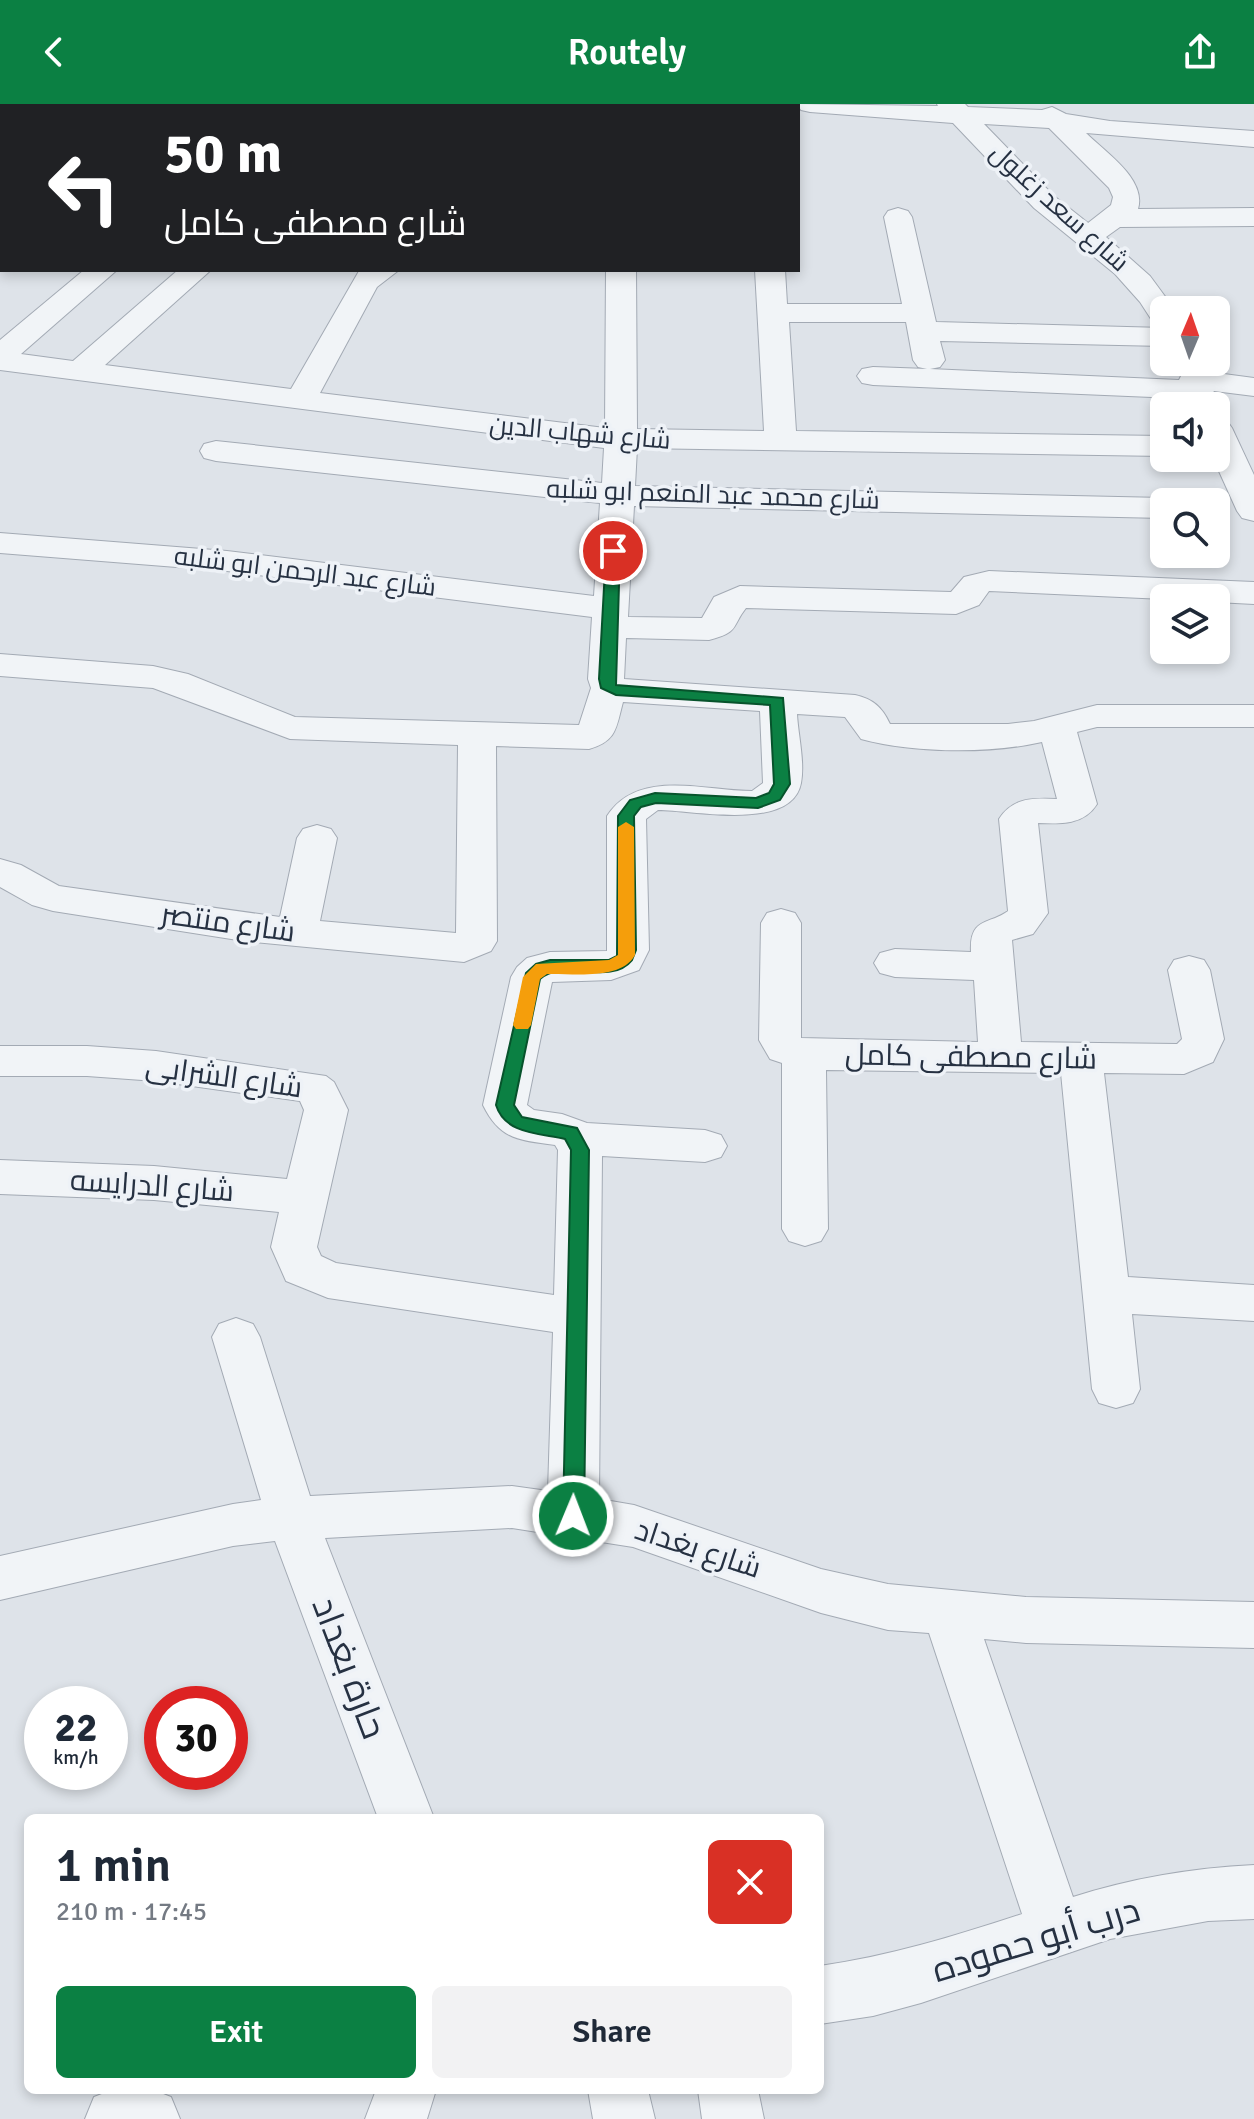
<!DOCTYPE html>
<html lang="en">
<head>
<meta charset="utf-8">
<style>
	:root { --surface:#fff; --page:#f2f2f3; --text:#1f2937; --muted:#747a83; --accent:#0b8043 }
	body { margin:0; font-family:Signika,Cairo,sans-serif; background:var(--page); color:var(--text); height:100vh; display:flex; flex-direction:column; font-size:30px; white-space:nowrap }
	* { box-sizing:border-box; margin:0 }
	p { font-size:26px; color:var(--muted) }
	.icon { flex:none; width:44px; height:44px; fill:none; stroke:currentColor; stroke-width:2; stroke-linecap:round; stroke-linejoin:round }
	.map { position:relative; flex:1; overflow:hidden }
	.side { position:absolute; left:24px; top:1710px; width:800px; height:280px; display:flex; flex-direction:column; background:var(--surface); border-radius:12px; box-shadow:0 4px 12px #0003 }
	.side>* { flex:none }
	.top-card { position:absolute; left:0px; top:0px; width:800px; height:168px; box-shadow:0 4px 12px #0003; background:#202124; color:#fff; overflow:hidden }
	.needle { width:52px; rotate:2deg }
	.buttons { position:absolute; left:1150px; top:192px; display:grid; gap:16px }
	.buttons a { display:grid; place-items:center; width:80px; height:80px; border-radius:12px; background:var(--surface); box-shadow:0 4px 12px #0003; font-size:40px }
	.speed { position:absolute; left:24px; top:1582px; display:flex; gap:16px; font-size:40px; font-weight:700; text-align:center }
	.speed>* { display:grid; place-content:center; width:104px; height:104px; border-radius:50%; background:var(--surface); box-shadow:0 4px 12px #0003; line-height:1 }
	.speed small { font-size:20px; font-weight:400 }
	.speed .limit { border:12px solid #d22; background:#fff; color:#111 }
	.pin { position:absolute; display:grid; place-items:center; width:68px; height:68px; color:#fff; margin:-34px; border:4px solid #fff; border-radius:50%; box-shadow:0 2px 8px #0007 }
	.me { position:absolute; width:88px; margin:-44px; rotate:1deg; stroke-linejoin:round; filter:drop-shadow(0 0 6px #0008) }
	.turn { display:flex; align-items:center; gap:28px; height:168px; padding:0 32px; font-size:36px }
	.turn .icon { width:104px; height:104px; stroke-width:2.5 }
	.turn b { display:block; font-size:56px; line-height:68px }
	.round { display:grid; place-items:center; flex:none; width:84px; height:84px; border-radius:12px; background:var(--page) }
	.headline { display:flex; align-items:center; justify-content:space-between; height:136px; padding:0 32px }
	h1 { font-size:48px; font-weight:600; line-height:60px }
	.cta { display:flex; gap:16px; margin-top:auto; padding:16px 32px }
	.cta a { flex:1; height:92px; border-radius:12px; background:var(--accent); color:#fff; font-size:32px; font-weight:600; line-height:92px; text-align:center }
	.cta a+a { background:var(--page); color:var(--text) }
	header { display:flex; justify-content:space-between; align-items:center; height:104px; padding:0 32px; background:var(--accent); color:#fff; font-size:36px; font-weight:600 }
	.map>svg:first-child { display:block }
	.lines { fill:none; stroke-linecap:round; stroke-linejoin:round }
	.street-casing { stroke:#a3aab4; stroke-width:2 }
	.street { fill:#f1f4f7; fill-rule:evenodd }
	.route { fill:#0b8043; stroke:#07532c; stroke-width:2 }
	.slow { fill:#f59e0b }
	.labels { text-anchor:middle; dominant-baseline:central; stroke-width:7; stroke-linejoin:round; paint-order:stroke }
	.far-street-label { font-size:26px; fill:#263142; stroke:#eef2f7 }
	.street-label { font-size:30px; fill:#263142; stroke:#eef2f7 }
	.near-street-label { font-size:36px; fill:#263142; stroke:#eef2f7 }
</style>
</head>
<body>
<header><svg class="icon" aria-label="back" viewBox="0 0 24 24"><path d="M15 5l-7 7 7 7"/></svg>Routely<svg class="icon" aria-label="share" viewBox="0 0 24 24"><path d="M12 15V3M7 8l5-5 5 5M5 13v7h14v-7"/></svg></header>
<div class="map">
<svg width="1254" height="2015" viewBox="0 0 1254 2015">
	<rect width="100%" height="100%" fill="#dee3e9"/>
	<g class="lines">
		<defs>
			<path id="street" d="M753,0H779V2H753Z
				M797,0L938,2L937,0H965L968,3L1042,6L1052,3L1066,10L1110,17L1254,27V43L1086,29C1105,48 1147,75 1138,105L1254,104V122L1120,123L1106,133L1150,172L1175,206H1164V221L1153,218L1140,198L1115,170L1034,104L953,19L810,8L801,6ZM984,20L1049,24L1109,84L1113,93L1111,101L1088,119L1054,92Z
				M898,104L908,107L912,113L936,218L1164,224V242L940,237L945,256L940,263L930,265L1179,276L1183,268L1194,266L1254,274V292L1214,287L1210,293L1199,295L873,281L862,279L857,272L862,265L873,263L927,265L918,263L913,256L906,218H789L796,327L1164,332V352L637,344L635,382L1164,394L1177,398H1164V414L634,402L628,513L702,514L714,493L740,482L951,488L964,473L989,467L1254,478V500L1216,498V494L1164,495L989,487L979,501L956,510L746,504C731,523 740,528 709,536L626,534L624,575L855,591C873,595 882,603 890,620H1008L1034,617L1097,601H1254V623H1097L1077,628L1097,700C1084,721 1061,720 1038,719L1048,809L1033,830L1012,836L1021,938L1177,940L1182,935L1168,866L1174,856L1189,852L1204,856L1210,866L1224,935L1213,958L1184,970L1104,969L1128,1173L1254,1181V1217L1132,1210L1140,1285L1133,1299L1116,1304L1099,1299L1092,1285L1061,969L826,966L828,1125L821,1137L805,1142L789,1137L782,1125V959L770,955L759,936L761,819L767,809L781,805L795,809L801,819V934L978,938L974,876L895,873L880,869L874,859L880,849L895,845L971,848C969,813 989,821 1008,807L999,715C1013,693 1034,694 1057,695L1042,638C989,650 913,649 861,635L845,613L797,610C798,630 805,658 801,679C792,728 693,706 658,706L646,715L649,846L639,866L611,876L552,878L527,1001L534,1006L562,1010L587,1019L705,1026L721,1031L727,1042L721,1053L705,1058L602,1052L599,1395L634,1401L821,1465L888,1480L1026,1493L1254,1498V1544L1026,1539L984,1535L1073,1793C1132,1774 1193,1764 1254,1761V1815L1208,1817L1110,1835L921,1899L873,1912L820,1920V1862C890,1852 955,1832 1022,1810L929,1529L888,1526L821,1509L633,1443L512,1424L325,1434L434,1714H378L275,1437L233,1442L0,1496V1452L233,1400L261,1396L212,1233L219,1220L236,1214L253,1220L260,1233L310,1392L512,1382L548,1387L553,1228L328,1194L286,1177L271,1143L279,1108L154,1096L0,1090V1056L154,1062L287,1075L304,1006L300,997L156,977L87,972H0V942H87L156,947L326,972L334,978L348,1006L317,1143L321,1152L336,1159L554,1191L558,1046L555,1041C519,1036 500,1036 483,1001L511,873L517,863L527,854L550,848L607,847V712C638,664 704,687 752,687L763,679L760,607L623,598C616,624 617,637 589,645L496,642L497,837L491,847L464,858L244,837L53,807L32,801L0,783V755L21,761L59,782L280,813L297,734L303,725L317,721L331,725L337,734L320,817L456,829L458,641L290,635L153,584L0,572V550L153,562L188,570L295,613L579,621L591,584L588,575L592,513L227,467L0,449V429L227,447L594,492L600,399L216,357L204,354L200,347L204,340L216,337L602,379L604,344L0,266V236L84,166H117L21,250L73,257L178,166H211L105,261L291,285L359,167L399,166L377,183L320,289L605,324L606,166H636L637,325L764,327L755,166H785L787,200H902L884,113L888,107Z
				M1216,314L1227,317L1232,324L1254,371V417L1242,414L1237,407L1213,354H1216Z
				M112,1986H153L171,1993L180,2015H85L94,1993Z
				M376,1986H436L427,2015H365Z
				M588,1986H648L655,2015H593Z
				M698,1986H758L764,2015H702Z"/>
		</defs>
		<use href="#street" class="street-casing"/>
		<use href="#street" class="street"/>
	</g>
	<path class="route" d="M613,443L620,447L616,581L783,594L790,680L780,696L758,704L656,699L641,703L634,712L636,846L632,856C610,883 564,854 540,875L514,1001L522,1013L577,1024L589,1046L584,1412L581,1418L573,1421L566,1418L563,1412L571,1046L565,1035C538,1029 505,1030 496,1001L526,869L536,860L550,856H609L617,852L618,712L630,696L655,689L756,694L769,689L774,680L770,601L616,591L601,584L599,575L606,447Z"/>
	<path class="slow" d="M626,718L634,723L635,851C621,877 572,869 547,870L540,875L531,921L528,925H516L513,921L523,873L536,860L609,856L618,851V723Z"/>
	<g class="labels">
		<g class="far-street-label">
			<text transform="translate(1059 104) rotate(42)">شارع سعد زغلول</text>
			<text transform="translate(580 329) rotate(5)">شارع شهاب الدين</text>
			<text transform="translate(713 391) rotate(2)">شارع محمد عبد المنعم ابو شلبه</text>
			<text transform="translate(305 468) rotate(7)">شارع عبد الرحمن ابو شلبه</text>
		</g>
		<g class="street-label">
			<text transform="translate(228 819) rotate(8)">شارع منتصر</text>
			<text transform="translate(971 953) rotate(1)">شارع مصطفى كامل</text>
			<text transform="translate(224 973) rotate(8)">شارع الشرابى</text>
			<text transform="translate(152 1082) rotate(4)">شارع الدرايسه</text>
			<text transform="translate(698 1445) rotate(18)">شارع بغداد</text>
		</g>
		<g class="near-street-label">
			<text transform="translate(349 1564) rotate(69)">حارة بغداد</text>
			<text transform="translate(1036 1836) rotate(-17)">درب أبو حموده</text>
		</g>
	</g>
</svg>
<div class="buttons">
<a><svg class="needle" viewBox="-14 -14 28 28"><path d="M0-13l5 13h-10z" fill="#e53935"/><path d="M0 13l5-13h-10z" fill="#747a83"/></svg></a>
<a><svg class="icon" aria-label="sound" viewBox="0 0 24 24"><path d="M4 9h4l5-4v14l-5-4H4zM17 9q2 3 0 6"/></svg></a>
<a><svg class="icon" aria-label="search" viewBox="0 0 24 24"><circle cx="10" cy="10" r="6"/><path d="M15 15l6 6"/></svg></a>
<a><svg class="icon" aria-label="layers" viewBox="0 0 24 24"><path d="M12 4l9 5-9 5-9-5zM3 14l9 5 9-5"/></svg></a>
</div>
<div class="speed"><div>22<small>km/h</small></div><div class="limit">30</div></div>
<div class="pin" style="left:613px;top:447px;background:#d93025"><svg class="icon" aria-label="arrive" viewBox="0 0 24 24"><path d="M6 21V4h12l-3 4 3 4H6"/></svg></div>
<svg class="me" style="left:573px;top:1412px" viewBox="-20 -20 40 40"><circle r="17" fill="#0b8043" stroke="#fff" stroke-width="3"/><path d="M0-11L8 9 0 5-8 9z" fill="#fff"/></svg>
<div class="top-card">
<div class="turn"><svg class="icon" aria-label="left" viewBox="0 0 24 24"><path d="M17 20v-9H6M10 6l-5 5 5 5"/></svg><div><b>50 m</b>شارع مصطفى كامل</div></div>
</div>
<section class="side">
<div class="headline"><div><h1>1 min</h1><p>210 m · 17:45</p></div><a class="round" style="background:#d93025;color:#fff"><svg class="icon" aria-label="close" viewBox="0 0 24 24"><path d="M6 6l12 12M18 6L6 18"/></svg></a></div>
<div class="cta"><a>Exit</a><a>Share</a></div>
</section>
</div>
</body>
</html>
